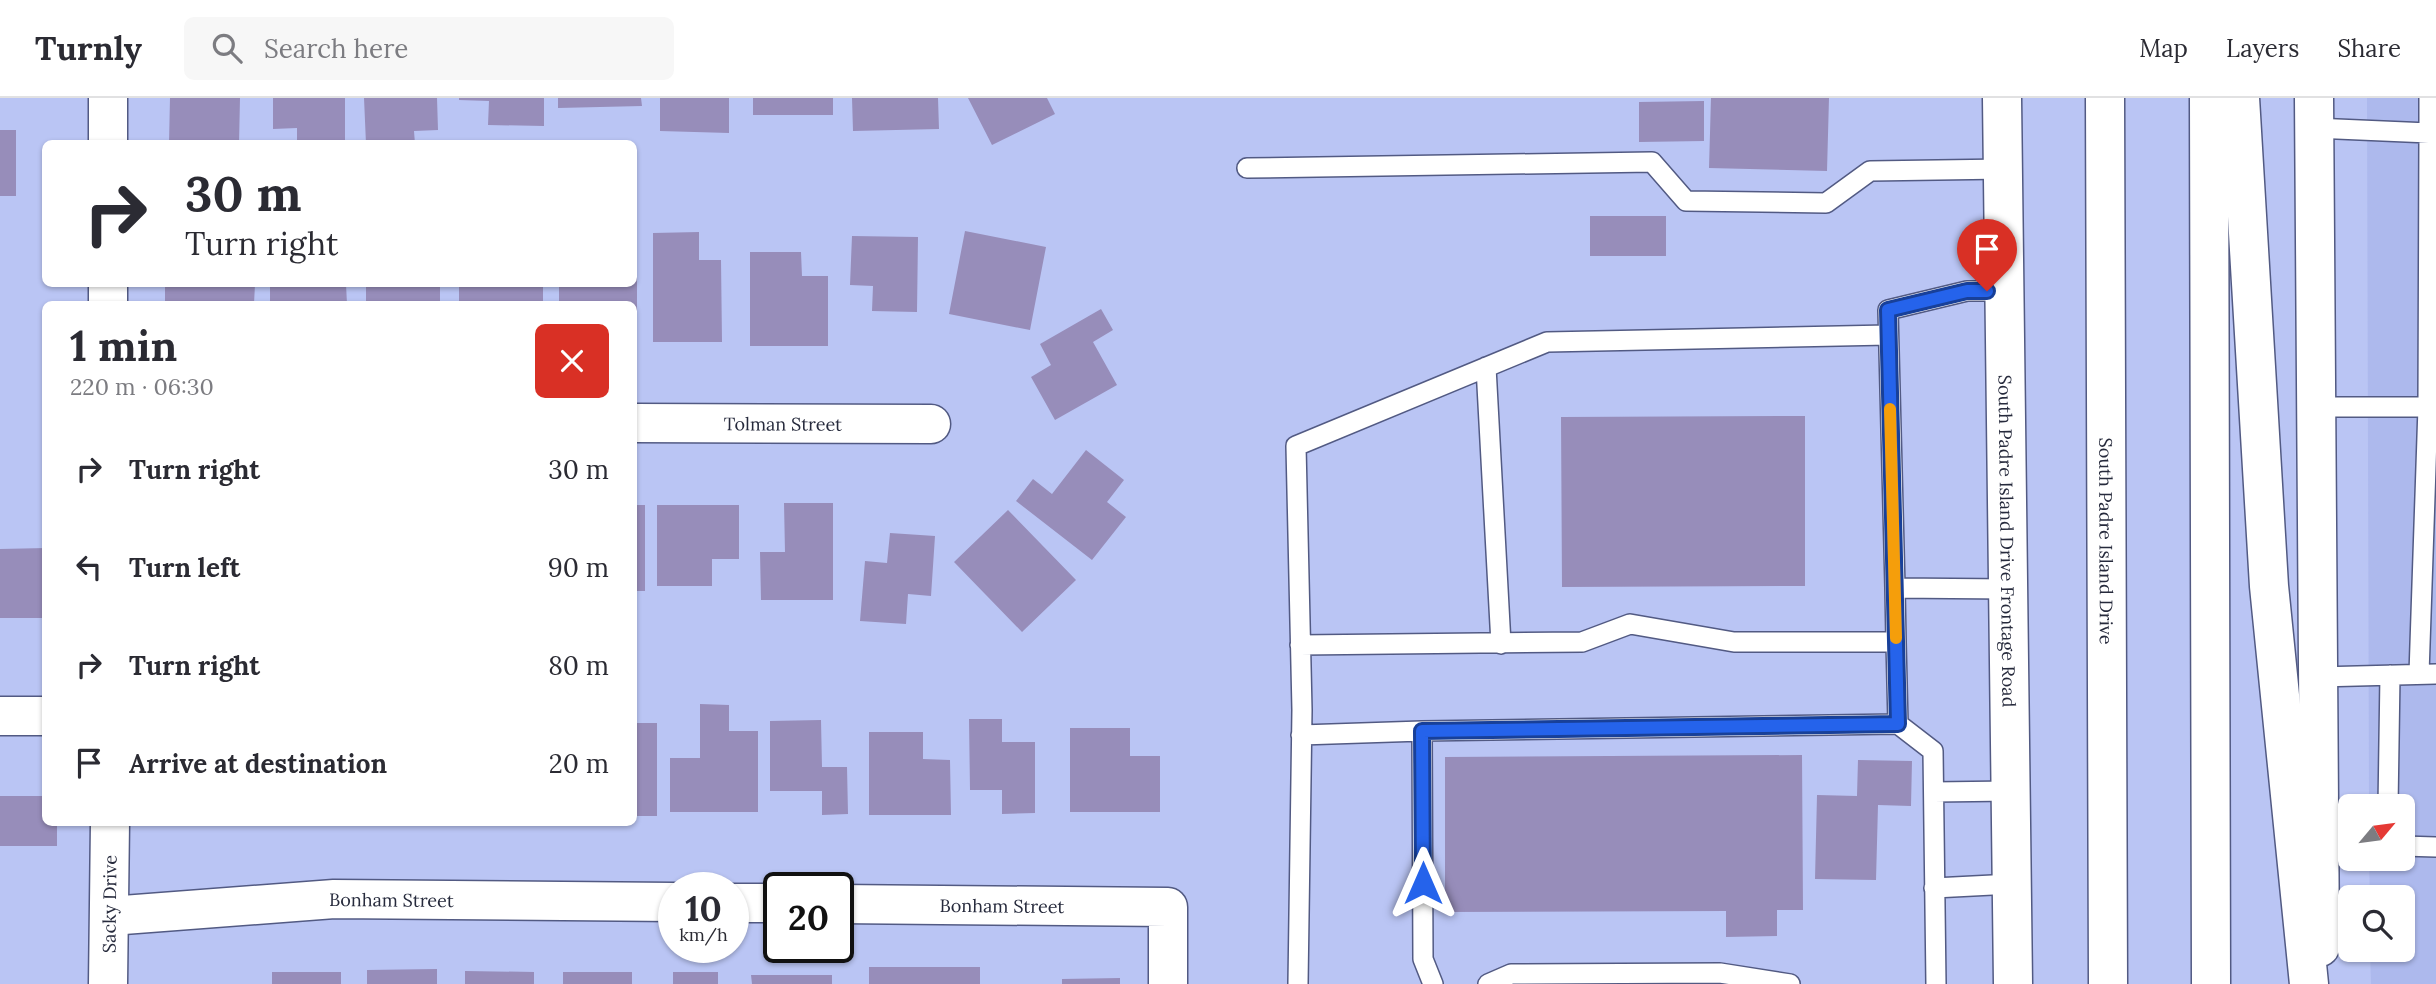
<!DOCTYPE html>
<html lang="en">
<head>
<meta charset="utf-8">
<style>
	:root { --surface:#fff; --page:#f7f7f7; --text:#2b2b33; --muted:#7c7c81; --line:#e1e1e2 }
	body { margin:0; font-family:Lora,serif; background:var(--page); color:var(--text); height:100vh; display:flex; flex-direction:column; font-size:26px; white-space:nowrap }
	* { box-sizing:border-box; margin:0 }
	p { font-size:23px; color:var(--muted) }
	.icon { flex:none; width:38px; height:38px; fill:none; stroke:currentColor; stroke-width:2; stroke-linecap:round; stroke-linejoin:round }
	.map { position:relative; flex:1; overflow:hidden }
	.sheet { position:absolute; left:42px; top:203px; width:595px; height:525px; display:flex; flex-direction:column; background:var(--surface); border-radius:10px; box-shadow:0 2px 5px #0004 }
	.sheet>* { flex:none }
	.top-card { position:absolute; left:42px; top:42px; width:595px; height:147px; border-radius:10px; box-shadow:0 2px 5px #0004; background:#fff; color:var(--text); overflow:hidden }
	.needle { width:46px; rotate:61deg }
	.fabs { position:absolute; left:2338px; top:696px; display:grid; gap:14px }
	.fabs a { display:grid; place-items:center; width:77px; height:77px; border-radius:10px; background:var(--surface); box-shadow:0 2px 5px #0004; font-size:35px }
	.speed { position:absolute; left:658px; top:774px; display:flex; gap:14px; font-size:35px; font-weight:700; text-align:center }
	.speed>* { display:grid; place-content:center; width:91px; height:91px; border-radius:50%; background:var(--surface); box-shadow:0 2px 5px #0004; line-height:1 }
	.speed small { font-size:18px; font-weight:400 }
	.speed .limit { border:4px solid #111; border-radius:10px; background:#fff; color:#111 }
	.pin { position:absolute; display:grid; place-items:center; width:60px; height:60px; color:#fff; margin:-72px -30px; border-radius:50% 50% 50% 0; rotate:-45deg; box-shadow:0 0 7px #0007 }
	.pin .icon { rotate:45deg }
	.me { position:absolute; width:77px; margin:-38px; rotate:0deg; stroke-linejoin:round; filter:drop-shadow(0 0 5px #0008) }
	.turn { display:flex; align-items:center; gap:24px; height:147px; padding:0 28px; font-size:32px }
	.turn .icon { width:91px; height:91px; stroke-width:2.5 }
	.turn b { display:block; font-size:49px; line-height:60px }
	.round { display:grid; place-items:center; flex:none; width:74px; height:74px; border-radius:10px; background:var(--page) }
	.head { display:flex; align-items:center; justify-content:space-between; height:119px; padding:0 28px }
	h1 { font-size:42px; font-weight:700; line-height:52px }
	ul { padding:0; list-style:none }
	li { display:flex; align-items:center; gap:21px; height:98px; padding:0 28px }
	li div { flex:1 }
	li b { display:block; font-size:26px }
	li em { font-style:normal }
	header { display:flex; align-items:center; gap:42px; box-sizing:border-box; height:98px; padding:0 35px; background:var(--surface); border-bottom:2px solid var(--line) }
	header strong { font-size:33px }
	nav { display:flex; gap:38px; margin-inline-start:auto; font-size:24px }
	.search { width:490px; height:63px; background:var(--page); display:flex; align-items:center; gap:18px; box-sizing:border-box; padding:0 24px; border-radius:10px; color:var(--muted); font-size:26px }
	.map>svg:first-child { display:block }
	.built { fill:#adb9ed }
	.building { fill:#978dba }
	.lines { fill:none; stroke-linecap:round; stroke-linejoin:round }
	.service-casing { stroke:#525a83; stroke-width:22 }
	.minor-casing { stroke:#525a83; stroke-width:41 }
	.tertiary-casing { stroke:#525a83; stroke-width:41 }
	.secondary-casing { stroke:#525a83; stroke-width:41 }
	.motorway-casing { stroke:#525a83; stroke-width:41 }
	.service { stroke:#fff; stroke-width:19 }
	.minor { stroke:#fff; stroke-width:38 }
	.tertiary { stroke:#fff; stroke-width:38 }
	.secondary { stroke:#fff; stroke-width:38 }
	.motorway { stroke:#fff; stroke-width:38 }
	.route-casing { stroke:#184099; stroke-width:18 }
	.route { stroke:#2563eb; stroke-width:12 }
	.slow { stroke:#f59e0b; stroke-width:12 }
	.labels { text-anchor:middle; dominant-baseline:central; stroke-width:7; stroke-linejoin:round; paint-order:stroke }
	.street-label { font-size:18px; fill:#262a3c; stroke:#e3e7fb }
</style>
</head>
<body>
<header>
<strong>Turnly</strong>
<div class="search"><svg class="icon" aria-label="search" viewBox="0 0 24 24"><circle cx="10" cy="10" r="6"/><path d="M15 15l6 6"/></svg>Search here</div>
<nav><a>Map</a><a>Layers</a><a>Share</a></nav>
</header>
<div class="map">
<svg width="2436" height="886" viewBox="0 0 2436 886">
	<rect width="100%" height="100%" fill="#bac5f4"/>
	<path class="built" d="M2367,0H2436V886H2371L2370,852H2403V800H2370L2369,761H2403V709H2369Z"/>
	<path class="building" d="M170,0H240L239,46H169Z
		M273,0H345V46H297V30L273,31Z
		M364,0H437L438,32L414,33L415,46H366Z
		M459,0H544V28L488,27L489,3L459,2Z
		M558,0H641L642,8L558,10Z
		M660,0H729V35L660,33Z
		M753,0H833V17H753Z
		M852,0H938L939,31L853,33Z
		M968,0H1047L1055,16L992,47Z
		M1711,0H1829L1827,73L1709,70Z
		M1704,3V43L1639,44V4Z
		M0,32H16V98H0Z
		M1590,118H1666V158H1590Z
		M965,133L1046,149L1030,232L949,216Z
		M699,134V162H721L722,244H653V135Z
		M852,138L918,139L917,214L872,213L873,188L850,187Z
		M750,154H801L802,178H828V248H750Z
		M634,168H637V247H634V206H559V186H634Z
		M165,186H255L254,206H165Z
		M270,186H346L347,206H270Z
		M366,186H440V206H366Z
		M459,186H543V206H459Z
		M1101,211L1113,232L1093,244L1117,287L1055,322L1031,279L1051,267L1040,246Z
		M1805,318V488L1562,489L1561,319Z
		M1086,352L1124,382L1107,404L1126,419L1092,462L1016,403L1033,381L1052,396Z
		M784,405H833V502H761L760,454H785Z
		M634,407H645V493H634Z
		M657,407H739V461H712V488H657Z
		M1008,412L1076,482L1022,534L954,464Z
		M890,435L935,438L931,498L908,496L906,526L860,523L865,463L887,465Z
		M46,450V520H0V451Z
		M700,606L729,607V633H758V714H670V660H700Z
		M969,621H1002V644H1035V715L1002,716V692H970Z
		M821,622L822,669H847L848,716L822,717V693H770V623Z
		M634,625H657V718H634Z
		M1070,630H1130V658H1160V714H1070Z
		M869,634H923V661L950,662L951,717H869Z
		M1802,657L1803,812H1777V838L1726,839V813L1445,814V659Z
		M1858,662L1912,663L1911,708L1878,707L1876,782L1815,781L1817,697L1857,698Z
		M0,698H46V724H57V748H0Z
		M869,869H980V886H869Z
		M437,871V886H367V872Z
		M465,873L534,874V886H465Z
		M272,874H341V886H272Z
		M563,874H632V886H563Z
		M673,874H718V886H673Z
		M751,877H832V886H752Z
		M1120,880V886H1062V881Z"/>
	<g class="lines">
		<defs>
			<path id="service" d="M2314,30L2429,35L2428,309H2316
				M2429,35V0
				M1247,70L1652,64L1686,103L1826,105L1870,73L2005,71
				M2006,193H1967L1888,212L1895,490L2009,491
				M1486,269L1501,546
				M1896,544L1898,626
				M1300,547L1582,544L1630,526L1734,544H1896L1895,490
				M2419,576L2428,309H2436
				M2318,579L2436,576
				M1301,637L1422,633
				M1934,694L2011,693
				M2388,709L2390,577
				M2319,747H2350
				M2403,748L2436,749
				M1934,790L2012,786
				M1298,886L1302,612L1296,348L1547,244L1888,237
				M1433,886L1423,861L1422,633L1898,626L1933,653L1936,886
				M1488,886L1511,876L1720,875L1790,886"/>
			<g id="minor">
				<path id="s1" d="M634,325L931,326"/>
				<path d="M0,618H46"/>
				<path d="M733,805H779"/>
				<path id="s2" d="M838,806L1168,809V886"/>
				<path id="s3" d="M110,818L334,801L674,804"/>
			</g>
			<g id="tertiary">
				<path d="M108,0V46"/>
				<path d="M108,186V206"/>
				<path id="s4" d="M108,886L110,724"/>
			</g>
			<g id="secondary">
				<path id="s5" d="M2002,0L2013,886"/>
				<path d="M2314,0L2320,849"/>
			</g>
			<g id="motorway">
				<path id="s6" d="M2105,0L2108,886"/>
				<path d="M2209,0L2211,886"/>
				<path d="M2240,0L2269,488L2309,886"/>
			</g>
		</defs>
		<use href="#service" class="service-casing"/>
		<use href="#minor" class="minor-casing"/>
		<use href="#tertiary" class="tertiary-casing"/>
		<use href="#secondary" class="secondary-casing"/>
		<use href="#motorway" class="motorway-casing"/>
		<use href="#service" class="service"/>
		<use href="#minor" class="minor"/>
		<use href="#tertiary" class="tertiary"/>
		<use href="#secondary" class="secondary"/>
		<use href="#motorway" class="motorway"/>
	</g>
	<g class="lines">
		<defs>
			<path id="route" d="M1423,785L1422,633L1898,626L1888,212L1967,193H1987"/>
		</defs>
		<use href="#route" class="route-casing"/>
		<use href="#route" class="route"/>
		<path class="slow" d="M1890,311L1896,540"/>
	</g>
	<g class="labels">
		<g class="street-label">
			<text stroke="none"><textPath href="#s1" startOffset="149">Tolman Street</textPath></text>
			<text stroke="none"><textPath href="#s5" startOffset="443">South Padre Island Drive Frontage Road</textPath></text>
			<text stroke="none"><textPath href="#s6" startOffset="443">South Padre Island Drive</textPath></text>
			<text stroke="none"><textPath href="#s3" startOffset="282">Bonham Street</textPath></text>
			<text stroke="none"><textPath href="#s4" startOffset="80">Sacky Drive</textPath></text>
			<text stroke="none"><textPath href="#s2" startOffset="164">Bonham Street</textPath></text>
		</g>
	</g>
</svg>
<div class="fabs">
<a><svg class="needle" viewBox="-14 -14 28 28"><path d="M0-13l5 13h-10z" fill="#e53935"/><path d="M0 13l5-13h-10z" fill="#7c7c81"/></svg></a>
<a><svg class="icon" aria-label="search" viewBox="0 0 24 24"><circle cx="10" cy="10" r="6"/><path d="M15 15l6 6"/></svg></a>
</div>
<div class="speed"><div>10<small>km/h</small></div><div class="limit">20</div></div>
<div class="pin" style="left:1987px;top:193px;background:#d93025"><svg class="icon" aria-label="arrive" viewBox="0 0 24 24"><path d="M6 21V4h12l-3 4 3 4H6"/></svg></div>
<svg class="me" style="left:1423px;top:785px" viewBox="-20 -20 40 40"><path d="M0-17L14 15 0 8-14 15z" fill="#2563eb" stroke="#fff" stroke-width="4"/></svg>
<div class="top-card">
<div class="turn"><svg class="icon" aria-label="right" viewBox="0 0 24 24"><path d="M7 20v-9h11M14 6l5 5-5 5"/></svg><div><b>30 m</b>Turn right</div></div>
</div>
<section class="sheet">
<div class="head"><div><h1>1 min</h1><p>220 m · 06:30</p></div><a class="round" style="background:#d93025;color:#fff"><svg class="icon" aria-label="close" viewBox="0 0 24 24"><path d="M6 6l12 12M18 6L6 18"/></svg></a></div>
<ul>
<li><svg class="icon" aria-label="right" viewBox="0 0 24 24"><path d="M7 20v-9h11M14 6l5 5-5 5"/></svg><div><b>Turn right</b></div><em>30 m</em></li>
<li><svg class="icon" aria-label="left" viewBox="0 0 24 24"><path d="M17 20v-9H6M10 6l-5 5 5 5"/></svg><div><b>Turn left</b></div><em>90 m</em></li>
<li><svg class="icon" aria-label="right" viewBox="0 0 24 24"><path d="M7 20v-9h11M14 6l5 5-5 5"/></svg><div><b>Turn right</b></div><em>80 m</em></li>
<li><svg class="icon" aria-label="arrive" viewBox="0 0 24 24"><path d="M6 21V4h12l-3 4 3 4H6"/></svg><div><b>Arrive at destination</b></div><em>20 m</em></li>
</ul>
</section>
</div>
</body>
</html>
